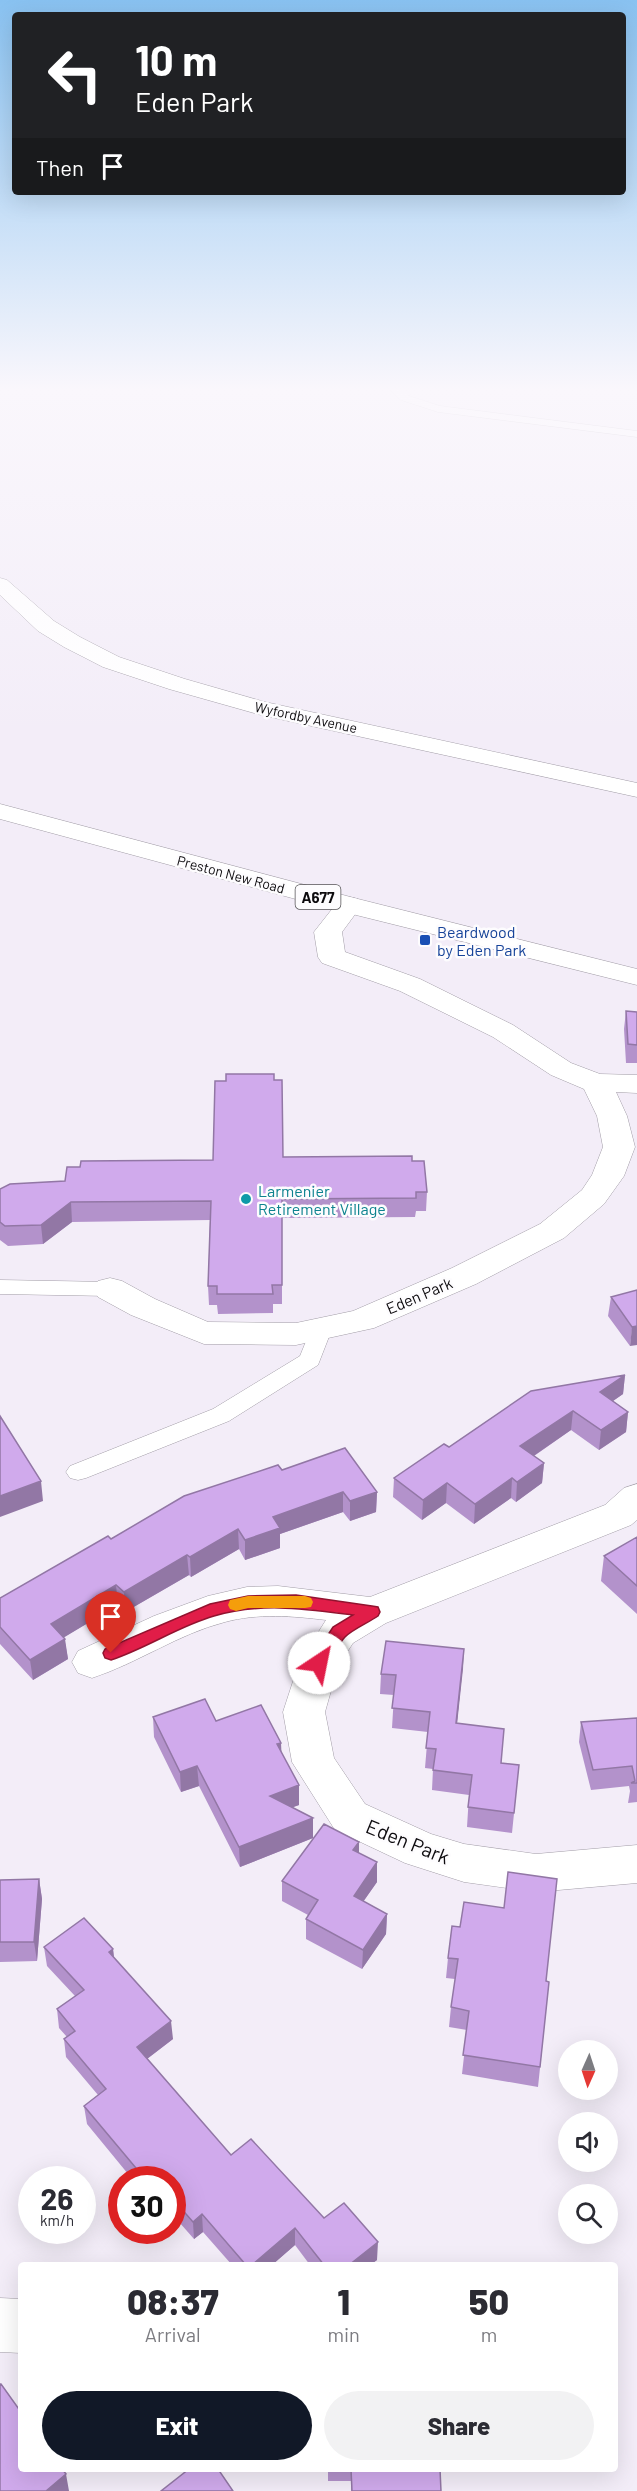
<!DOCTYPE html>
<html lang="en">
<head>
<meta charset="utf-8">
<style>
	:root { --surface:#fff; --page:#f2f2f3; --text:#2b2b33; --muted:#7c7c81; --accent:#111827 }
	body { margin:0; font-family:Barlow,sans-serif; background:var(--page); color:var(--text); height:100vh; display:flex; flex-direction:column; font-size:22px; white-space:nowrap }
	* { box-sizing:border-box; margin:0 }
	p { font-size:20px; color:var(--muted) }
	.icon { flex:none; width:33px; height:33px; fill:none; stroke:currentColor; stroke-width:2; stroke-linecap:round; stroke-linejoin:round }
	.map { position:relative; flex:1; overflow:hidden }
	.drawer { position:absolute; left:18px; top:2262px; width:600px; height:210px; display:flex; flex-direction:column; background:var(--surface); border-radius:6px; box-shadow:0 6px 24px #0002 }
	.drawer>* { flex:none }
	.top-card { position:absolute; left:12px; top:12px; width:614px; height:183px; border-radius:6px; box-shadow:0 6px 24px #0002; background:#202124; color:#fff; overflow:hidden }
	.needle { width:39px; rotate:183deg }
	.buttons { position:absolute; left:558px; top:2040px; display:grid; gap:12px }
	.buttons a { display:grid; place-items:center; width:60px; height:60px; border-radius:50%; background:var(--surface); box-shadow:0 6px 24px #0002; font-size:30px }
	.speed { position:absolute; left:18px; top:2166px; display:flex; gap:12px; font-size:30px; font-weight:700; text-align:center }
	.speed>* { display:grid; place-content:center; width:78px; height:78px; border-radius:50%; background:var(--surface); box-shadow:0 6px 24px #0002; line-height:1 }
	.speed small { font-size:15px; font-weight:400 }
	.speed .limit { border:9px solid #d22; background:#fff; color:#111 }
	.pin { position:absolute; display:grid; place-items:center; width:51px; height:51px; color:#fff; margin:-62px -26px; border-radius:50% 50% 50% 0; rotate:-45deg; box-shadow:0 0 6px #0007 }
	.pin .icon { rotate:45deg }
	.me { position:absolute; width:66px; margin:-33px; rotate:34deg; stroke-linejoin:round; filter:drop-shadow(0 0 4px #0008) }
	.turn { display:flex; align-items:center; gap:21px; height:126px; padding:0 24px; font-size:27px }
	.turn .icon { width:78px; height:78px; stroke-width:2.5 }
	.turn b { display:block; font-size:42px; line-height:51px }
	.then { display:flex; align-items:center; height:57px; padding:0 24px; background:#0003; gap:12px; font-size:22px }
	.eta { display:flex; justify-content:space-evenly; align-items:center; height:102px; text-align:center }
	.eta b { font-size:36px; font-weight:800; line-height:42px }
	.cta { display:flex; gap:12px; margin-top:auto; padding:12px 24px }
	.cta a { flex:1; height:69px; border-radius:36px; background:var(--accent); color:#fff; font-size:24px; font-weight:800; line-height:69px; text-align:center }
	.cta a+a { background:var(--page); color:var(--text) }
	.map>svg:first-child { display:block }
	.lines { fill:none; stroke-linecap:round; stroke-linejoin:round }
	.service-casing { stroke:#a29da7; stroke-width:1 }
	.minor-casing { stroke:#a29da7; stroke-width:1 }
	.trunk-casing { stroke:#a29da7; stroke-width:1 }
	.service { fill:#fff; fill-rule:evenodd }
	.minor { fill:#fff; fill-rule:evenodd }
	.trunk { fill:#fff; fill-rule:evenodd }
	.wall { fill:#b392cb }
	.shaded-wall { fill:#9277a5 }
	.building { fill:#d0aaec; stroke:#9277a5; stroke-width:1.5 }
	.route { fill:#e11d48; stroke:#92132f; stroke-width:1.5 }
	.slow { fill:#f59e0b }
	.transit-dot { fill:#1a4fb4; stroke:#fdfcfe; stroke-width:2 }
	.culture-dot { fill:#0f9aa8; stroke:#fdfcfe; stroke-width:2 }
	.labels { text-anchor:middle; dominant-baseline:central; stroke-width:5; stroke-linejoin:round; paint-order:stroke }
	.far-street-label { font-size:14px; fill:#0d0b0e; stroke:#fdfcfe }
	.shield { fill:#fdfcfe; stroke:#555356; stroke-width:1.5 }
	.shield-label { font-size:15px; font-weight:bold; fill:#0d0b0e }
	.transit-label { font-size:16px; fill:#164399; stroke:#fdfcfe; text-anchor:start }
	.culture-label { font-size:16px; fill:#0d838f; stroke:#fdfcfe; text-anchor:start }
	.street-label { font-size:16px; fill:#0d0b0e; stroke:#fdfcfe }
	.near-street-label { font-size:20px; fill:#0d0b0e; stroke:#fdfcfe }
</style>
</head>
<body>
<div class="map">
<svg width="637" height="2491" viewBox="0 0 637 2491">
	<rect width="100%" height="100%" fill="#f3edf8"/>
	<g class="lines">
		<defs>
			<path id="service" d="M386,386H398L409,396L440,406L637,431V437L438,412L401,400Z
				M0,1280L110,1282L118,1284L121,1289L118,1294L110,1296L0,1294Z
				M321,1322L329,1324L332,1329L318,1365L229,1421L86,1478L78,1480L70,1478L66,1472L70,1466L213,1409L300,1356L313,1324Z"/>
			<path id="minor" d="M0,578L7,580L54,621L80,637L119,657L185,679L265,702L637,783V797L261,715L169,689L103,667L64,647L38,631L0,595Z
				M349,897L358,899L362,905L342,932L345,952L420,979L513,1025L571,1063L600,1074L637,1075V1093L616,1092L627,1116L635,1147L624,1176L604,1204L564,1238L476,1284L374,1328L296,1345L204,1344L131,1315L98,1297L93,1289L98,1281L110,1278L122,1281L155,1299L208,1322L296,1323L353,1311L452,1268L540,1224L582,1190L592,1175L603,1147L597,1116L584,1089L551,1075L493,1037L400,991L322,963L318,957L314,932L340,899Z
				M637,1484V1520L631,1525L386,1623L353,1643L338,1666L325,1712L334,1758L365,1804L431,1834L464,1844L536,1854L637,1845V1883L536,1892L464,1882L405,1863L335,1830L292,1762L283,1712L299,1663L326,1620C293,1616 258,1613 225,1622C178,1634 138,1663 92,1678L78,1673L72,1662L78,1651L154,1616L208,1596L247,1587L278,1586L370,1597L605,1505L624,1488Z
				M0,2298L21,2299V2353L0,2352Z"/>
			<path id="trunk" d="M0,804L358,899L637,969V985L340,911L0,819Z"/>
		</defs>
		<use href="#service" class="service-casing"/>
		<use href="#minor" class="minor-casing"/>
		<use href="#trunk" class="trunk-casing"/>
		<use href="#service" class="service"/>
		<use href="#minor" class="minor"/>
		<use href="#trunk" class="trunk"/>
	</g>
	<path class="wall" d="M626,1011L637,1012V1063H626L624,1029Z
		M274,1080L283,1157L412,1161L427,1192L426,1211H416L415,1217L282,1218V1304H273V1313L218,1314L217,1305H209L208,1286L210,1220L72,1222L43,1244L8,1246L0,1240V1189L65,1181L80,1167L213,1160L226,1081Z
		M637,1290L630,1346L608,1316L611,1297Z
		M625,1375L623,1394L613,1401L628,1412L626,1432L599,1450L571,1430L534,1456L544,1463L542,1483L516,1502L511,1498L474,1524L446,1503L422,1520L393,1497L394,1478L449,1447Z
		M282,1470L377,1492L376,1512L350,1521L343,1512L280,1534V1548L245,1560L239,1549L191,1577L189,1575L125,1612L118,1605L64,1637L68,1659L33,1680L0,1644V1598L111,1539Z
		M637,1537V1614L601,1581L604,1556Z
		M464,1649L457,1723L502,1763L519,1765L512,1833L467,1827L469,1795L432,1790L433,1769L425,1768L428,1732L392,1728L394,1695L380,1694L381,1674Z
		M153,1717L216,1721L281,1753L299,1785V1805L292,1807L313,1818V1838L240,1867L199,1786L181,1792L154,1737Z
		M637,1718V1802L628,1803L630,1791L629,1786L591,1790L579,1742L581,1722Z
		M359,1853L377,1862V1882L363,1902L387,1914L386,1934L362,1969L306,1939V1919L308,1915L282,1901V1881Z
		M39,1879L42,1899L37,1961L0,1962V1880Z
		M452,1926L546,1981L549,1982L538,2087L462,2074L467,2030L449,2027L451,2007L455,1979L446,1978L448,1958Z
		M44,1947L113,1949L114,1958L173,2039L147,2059L231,2155L324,2218L377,2260L370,2265H310L295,2245L272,2265H232L203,2232L194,2239L172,2214V2180H133L87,2124L84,2106L98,2095L66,2057L64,2039L67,2037L59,2028L57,2009L75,1996L47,1966Z
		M328,2469H440L441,2491H351V2481H328Z"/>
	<path class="shaded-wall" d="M71,1202L72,1222L43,1244L41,1225Z
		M637,1326V1345L630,1346L632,1327Z
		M625,1375L623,1394L597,1412L600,1392Z
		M573,1411L571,1430L519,1466L520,1446Z
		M628,1412L626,1432L599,1450L601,1430Z
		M544,1463L542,1483L516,1502L517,1482Z
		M512,1478L511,1498L474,1524L475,1504Z
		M41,1481L43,1501L0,1517V1496Z
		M447,1483L446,1503L422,1520L423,1500Z
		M343,1492V1512L280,1534V1548L245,1560V1540L273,1517Z
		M377,1492L376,1512L350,1521V1501Z
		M238,1529L239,1549L191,1577L190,1557Z
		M187,1555L189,1575L125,1612L124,1592Z
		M116,1585L118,1605L53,1644L51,1624Z
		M65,1639L68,1659L33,1680L30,1660Z
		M464,1649L463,1669L455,1743L456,1723Z
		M281,1743L282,1763L277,1744Z
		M197,1766L199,1786L181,1792L180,1772Z
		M299,1785V1805L270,1816V1796Z
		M313,1818V1838L240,1867L239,1847Z
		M359,1842V1862L353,1850Z
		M377,1862V1882L353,1916L354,1896Z
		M39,1879L42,1899L37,1961L34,1942Z
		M387,1914L386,1934L362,1969L363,1950Z
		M113,1949L115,1967L109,1952Z
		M171,2021L173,2039L139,2065L137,2047Z
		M202,2214L203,2232L194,2239L193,2222Z
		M295,2228V2245L272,2265H252Z
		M378,2242L377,2260L370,2265H349Z
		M66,2474L69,2491H46Z"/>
	<path class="building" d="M626,1011L637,1012V1045L628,1044Z
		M226,1074H274V1080H282L283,1157L412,1156V1161H424L427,1192H416V1198L282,1199V1285H272L273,1294H217V1286H208L211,1201L71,1202L41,1225L5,1226L0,1222V1189L10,1184L65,1181L67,1167H80L81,1161L213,1160L215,1081H226Z
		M637,1290V1326L632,1327L611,1297Z
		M625,1375L600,1392L628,1412L601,1430L573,1411L520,1446L544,1463L517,1482L512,1478L475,1504L447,1483L423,1500L394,1478L444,1444L449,1447L531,1391Z
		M0,1416L41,1481L0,1496Z
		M345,1448L377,1492L350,1501L343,1492L273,1517L280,1528L245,1540L238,1529L190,1557L187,1555L124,1592L116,1585L51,1624L65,1639L30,1660L0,1627V1598L108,1536L111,1539L184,1496L278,1465L282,1470Z
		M637,1537V1586L604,1556Z
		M386,1641L464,1649L456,1723L504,1729L501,1763L519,1765L514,1813L468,1807L472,1775L433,1770L436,1749L426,1748L430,1712L392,1708L396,1675L381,1674Z
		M205,1699L216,1721L261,1705L281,1743L277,1744L299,1785L270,1796L313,1818L239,1847L197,1766L180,1772L153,1717Z
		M637,1718V1783H631L635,1781L632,1766L593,1770L581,1722Z
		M324,1824L359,1842L353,1850L377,1862L354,1896L387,1914L363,1950L306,1919L318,1900L282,1881Z
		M508,1872L557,1879L546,1981L549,1982L540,2067L463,2055L469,2011L451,2007L458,1959L448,1958L452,1926L460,1927L464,1902L504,1908Z
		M39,1879L34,1942H0V1880Z
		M84,1918L113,1949L109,1952L171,2021L137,2047L231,2155L251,2139L324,2218L344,2203L378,2242L349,2265H324L295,2228L252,2265H246L202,2214L193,2222L172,2198V2180H146L84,2106L106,2089L64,2039L75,2031L57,2009L84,1990L44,1947Z
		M0,2384H1L21,2412V2469H62L66,2474L46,2491H0Z
		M189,2469H218L233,2491H161Z
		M351,2469H440L441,2491H352Z"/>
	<linearGradient id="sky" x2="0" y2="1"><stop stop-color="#89c2f1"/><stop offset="0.53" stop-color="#faf7fc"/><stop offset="1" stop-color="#faf7fc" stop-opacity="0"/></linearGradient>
	<rect width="637" height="735" fill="url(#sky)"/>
	<path class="route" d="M296,1595L372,1606L378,1607L380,1612L378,1616C368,1623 353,1629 345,1637C335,1647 330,1673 313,1667L310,1663L313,1658L333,1627L353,1615C306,1609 261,1602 214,1616C179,1626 147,1648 111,1660L105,1658L103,1653L105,1649L210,1604L248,1596Z"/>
	<path class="slow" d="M248,1596H305L311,1598L313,1602L311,1607L305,1608H248L236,1611L230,1609L228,1605L230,1600Z"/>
	<rect class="transit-dot" x="419" y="934" width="12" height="12" rx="3"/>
	<circle class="culture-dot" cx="246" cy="1199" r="6"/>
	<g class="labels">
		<g class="far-street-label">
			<text transform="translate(306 717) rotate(12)">Wyfordby Avenue</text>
			<text transform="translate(231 874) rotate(15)">Preston New Road</text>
		</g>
		<rect class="shield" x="295.5" y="885" width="45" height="24" rx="4.5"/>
		<g class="shield-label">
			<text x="318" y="897">A677</text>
		</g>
		<g class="transit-label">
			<text x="437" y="931">Beardwood<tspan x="437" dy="18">by Eden Park</tspan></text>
		</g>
		<g class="culture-label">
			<text x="258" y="1190">Larmenier<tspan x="258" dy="18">Retirement Village</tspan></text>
		</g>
		<g class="street-label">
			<text transform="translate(419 1295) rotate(-23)">Eden Park</text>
		</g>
		<g class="near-street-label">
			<text transform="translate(408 1841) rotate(22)">Eden Park</text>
		</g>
	</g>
</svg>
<div class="buttons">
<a><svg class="needle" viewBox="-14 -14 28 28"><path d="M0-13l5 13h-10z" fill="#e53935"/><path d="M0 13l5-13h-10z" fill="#7c7c81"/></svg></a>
<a><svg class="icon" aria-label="sound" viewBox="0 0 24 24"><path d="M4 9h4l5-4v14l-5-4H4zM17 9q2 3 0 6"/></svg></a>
<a><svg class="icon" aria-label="search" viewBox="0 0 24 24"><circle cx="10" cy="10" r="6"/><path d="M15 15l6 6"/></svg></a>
</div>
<div class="speed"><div>26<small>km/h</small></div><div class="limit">30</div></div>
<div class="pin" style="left:111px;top:1653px;background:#d93025"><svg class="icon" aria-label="arrive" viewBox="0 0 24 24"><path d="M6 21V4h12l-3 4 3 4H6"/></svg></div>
<svg class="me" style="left:319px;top:1663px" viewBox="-20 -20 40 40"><circle r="19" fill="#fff"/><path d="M0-13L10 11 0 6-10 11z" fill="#e11d48"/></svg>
<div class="top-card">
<div class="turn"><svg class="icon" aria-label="left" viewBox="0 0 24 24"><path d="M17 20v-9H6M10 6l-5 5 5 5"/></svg><div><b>10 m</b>Eden Park</div></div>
<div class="then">Then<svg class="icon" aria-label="arrive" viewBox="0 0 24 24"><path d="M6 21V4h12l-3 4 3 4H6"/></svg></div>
</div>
<section class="drawer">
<div class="eta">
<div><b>08:37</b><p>Arrival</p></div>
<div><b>1</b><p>min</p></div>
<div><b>50</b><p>m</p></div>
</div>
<div class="cta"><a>Exit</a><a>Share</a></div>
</section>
</div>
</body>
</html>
